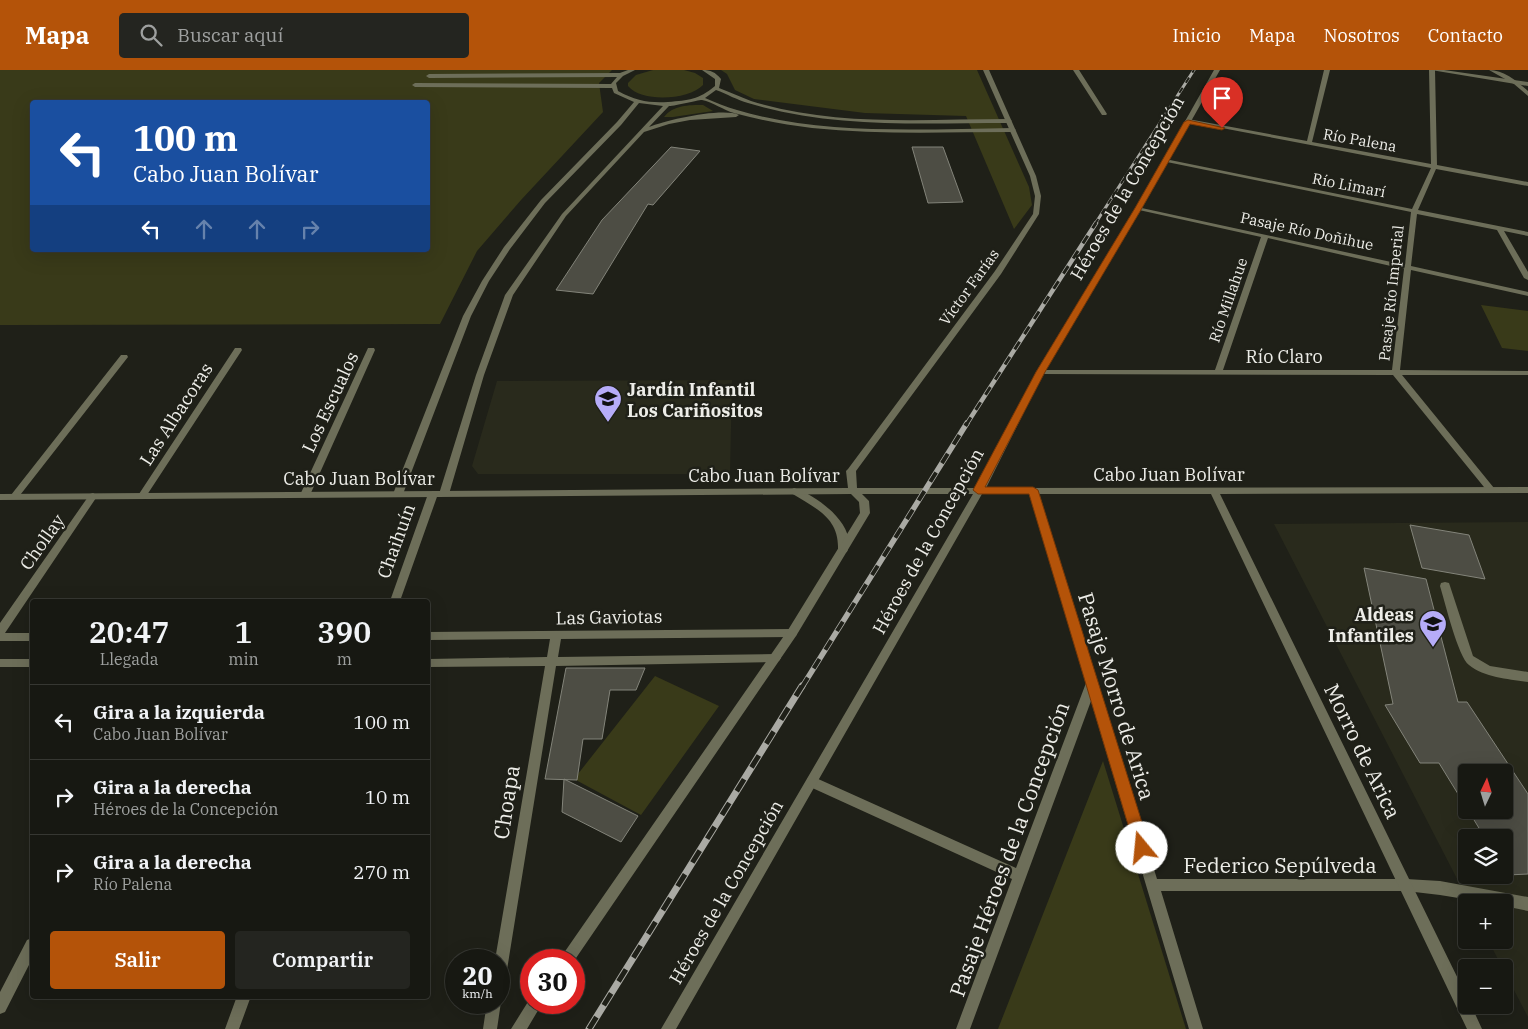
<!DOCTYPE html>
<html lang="es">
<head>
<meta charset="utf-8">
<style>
	:root { --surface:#171812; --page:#242520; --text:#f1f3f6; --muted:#9ea09f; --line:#363732; --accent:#b45309 }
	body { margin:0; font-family:"IBM Plex Serif",serif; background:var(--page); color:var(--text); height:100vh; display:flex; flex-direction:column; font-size:19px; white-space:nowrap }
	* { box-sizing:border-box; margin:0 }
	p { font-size:16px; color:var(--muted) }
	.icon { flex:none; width:28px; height:28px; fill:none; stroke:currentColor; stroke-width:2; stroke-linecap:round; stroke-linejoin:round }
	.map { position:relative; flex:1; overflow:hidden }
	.side { position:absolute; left:30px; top:529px; width:400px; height:400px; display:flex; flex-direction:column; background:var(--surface); border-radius:5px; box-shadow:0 5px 20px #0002,0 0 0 1px var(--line) }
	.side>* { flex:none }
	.hud { position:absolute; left:30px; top:30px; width:400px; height:152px; border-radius:5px; box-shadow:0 5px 20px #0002,0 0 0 1px var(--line); background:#1a4fa0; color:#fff; overflow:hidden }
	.needle { width:32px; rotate:4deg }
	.controls { position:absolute; left:1458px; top:694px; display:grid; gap:10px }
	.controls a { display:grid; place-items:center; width:55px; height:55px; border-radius:5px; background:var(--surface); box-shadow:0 5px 20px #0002,0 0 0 1px var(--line); font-size:25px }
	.speed { position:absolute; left:445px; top:879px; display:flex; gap:10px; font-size:25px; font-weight:700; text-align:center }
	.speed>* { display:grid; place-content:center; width:65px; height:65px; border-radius:50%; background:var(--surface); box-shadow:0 5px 20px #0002,0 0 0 1px var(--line); line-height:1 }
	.speed small { font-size:12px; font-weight:400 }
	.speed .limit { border:8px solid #d22; background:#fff; color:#111 }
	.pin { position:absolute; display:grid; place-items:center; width:42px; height:42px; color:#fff; margin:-51px -21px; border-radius:50% 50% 50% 0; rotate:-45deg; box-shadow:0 0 5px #0007 }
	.pin .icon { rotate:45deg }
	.me { position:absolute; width:55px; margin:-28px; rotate:343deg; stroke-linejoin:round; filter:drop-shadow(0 0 4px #0008) }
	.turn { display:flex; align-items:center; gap:18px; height:105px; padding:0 20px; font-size:22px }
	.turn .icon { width:65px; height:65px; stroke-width:2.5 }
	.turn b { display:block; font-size:35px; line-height:42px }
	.lanes { display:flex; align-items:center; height:48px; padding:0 20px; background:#0003; justify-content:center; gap:25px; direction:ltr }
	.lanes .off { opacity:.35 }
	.eta { display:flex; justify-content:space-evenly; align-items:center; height:85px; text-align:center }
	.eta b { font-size:30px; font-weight:600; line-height:35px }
	.primary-button { display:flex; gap:10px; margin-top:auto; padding:10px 20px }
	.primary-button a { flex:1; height:58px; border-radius:5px; background:var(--accent); color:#fff; font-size:20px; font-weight:600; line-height:58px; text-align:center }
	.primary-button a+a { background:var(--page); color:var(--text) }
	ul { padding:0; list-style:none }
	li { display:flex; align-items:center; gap:15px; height:75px; padding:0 20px; border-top:1px solid var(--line) }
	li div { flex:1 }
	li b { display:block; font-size:19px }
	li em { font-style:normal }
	header { display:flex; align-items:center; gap:30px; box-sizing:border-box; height:70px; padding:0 25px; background:var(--accent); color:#fff }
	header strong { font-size:24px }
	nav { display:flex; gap:28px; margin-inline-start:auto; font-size:18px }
	.search { width:350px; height:45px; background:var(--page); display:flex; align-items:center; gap:12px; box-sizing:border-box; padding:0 18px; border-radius:5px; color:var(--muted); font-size:19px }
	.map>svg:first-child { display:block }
	.built { fill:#292a1c; fill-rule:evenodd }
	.green { fill:#393a19; fill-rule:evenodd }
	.building { fill:#4d4d44; stroke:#83847a }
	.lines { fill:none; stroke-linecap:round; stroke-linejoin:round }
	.service { fill:#6d6e59; fill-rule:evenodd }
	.minor { fill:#6d6e59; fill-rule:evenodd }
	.tertiary { fill:#6d6e59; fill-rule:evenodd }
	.rail-far3-casing { stroke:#aaaaa4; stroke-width:3 }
	.rail-far2-casing { stroke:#aaaaa4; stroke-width:4.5 }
	.rail-far1-casing { stroke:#aaaaa4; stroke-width:5.5 }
	.rail-casing { stroke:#aaaaa4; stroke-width:7 }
	.rail-far3 { stroke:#1f2018; stroke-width:2; stroke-dasharray:6; stroke-linecap:butt }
	.rail-far2 { stroke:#1f2018; stroke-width:3; stroke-dasharray:9; stroke-linecap:butt }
	.rail-far1 { stroke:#1f2018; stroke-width:4; stroke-dasharray:11; stroke-linecap:butt }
	.rail { stroke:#1f2018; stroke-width:5; stroke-dasharray:14; stroke-linecap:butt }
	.route { fill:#b45309; stroke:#753606 }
	.labels { text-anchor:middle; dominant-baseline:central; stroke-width:5; stroke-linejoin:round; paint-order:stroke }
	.far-street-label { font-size:15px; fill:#edede8; stroke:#1f2018 }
	.street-label { font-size:18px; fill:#edede8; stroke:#1f2018 }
	.poi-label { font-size:18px; font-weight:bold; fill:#edede8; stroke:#1f2018; text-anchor:start }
	.near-street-label { font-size:21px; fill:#edede8; stroke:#1f2018 }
</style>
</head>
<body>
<header>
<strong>Mapa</strong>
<div class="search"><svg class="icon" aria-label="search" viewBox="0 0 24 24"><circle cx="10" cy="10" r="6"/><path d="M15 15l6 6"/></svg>Buscar aquí</div>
<nav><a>Inicio</a><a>Mapa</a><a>Nosotros</a><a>Contacto</a></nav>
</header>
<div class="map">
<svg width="1528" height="959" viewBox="0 0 1528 959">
	<rect width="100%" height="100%" fill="#1f2018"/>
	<path class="built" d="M732,310L730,404H478L472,396L497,311Z
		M1528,452V947L1488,870H1504V832H1469L1274,454ZM1466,702H1504V740H1466ZM1466,768H1504V805H1466Z"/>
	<path class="green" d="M0,0H612L599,13L603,42L521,130L477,181L440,254L0,255ZM32,32H428V180H32Z
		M653,0H684L695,3L703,8V15C689,30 642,33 628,16V13L636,5Z
		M721,0H977L1029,117L1032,135L1014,159L966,46L865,43L754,29L735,20L727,4Z
		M703,35L713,41L673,47H664C673,35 689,35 703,35Z
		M1481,235L1528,241V281L1502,278Z
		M655,606L719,636L641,745L574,709Z
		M1103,691L1186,959H998Z"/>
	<path class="building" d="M671,77L700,81L653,135L648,134L593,224L556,220L602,150Z
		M912,77H943L963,132L928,133Z
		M1410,455L1469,465L1485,509L1422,498Z
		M1364,498L1426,509L1458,632H1467L1528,724V804L1508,805L1504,799V768H1485L1468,740H1504V702H1466V737L1439,693H1420L1385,635L1393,634Z
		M566,598H645L636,620H610L602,669H583L577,710L545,709Z
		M564,709L638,746L621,772L562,742Z"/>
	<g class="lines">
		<path class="service" d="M1445,512L1449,513L1450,516L1473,586L1490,596L1528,602V612C1509,609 1485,608 1469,595C1458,587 1445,532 1440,516L1441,513Z
			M1406,809L1440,811L1528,827V841L1504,836V832H1483L1440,825L1406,821L1401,820L1399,815L1401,810Z"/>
		<path class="minor" d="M628,0H635L623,6L616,13L618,21C636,31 649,33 668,32C689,30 698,30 715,16V9L702,0C711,0 715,2 721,9L719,18C730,22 740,27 751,31C834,57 924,49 1009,49L1012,51L1009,53C922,53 832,59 748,33C737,30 727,24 716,20L705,28C715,32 726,37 737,40C822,66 925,59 1013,58L1016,60L1013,62C946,62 879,65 812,58C786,55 759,50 734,43C723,40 713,32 702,30C697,30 676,36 669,36L649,57C666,50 723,37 739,45L736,47L690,50L669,54L644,62L566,146L513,225L484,305L449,424L447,426H441L439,424L476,305L505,225L562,144L663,36L639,33L621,55L545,133L510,179L489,211L471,246L403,424L401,426H395L393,424L463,246L482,211L504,177L541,130L617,52L634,32L614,23L612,18L415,17L412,15L415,13L611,14L617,7L429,8L426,6L429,4L620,3Z
			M1073,0H1079L1107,44L1106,45H1102Z
			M1324,0H1330L1312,72L1431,94L1429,0H1435L1437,95L1528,112V116L1436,99L1418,140L1528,162V166L1504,161L1528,202V210L1524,208L1497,160L1417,144L1411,196L1528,222V226L1411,200L1400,300L1528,301V305H1402L1494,418L1496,420L1494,422H1488L1393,305L1040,304L1036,302L1040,300H1215L1261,167L1139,140L1137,139V137L1405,195L1411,142L1162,91L1165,89L1412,139L1431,98L1185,51L1188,49L1307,71ZM1268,168L1404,199L1392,300H1223Z
			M1489,0C1504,0 1518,12 1528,21V26L1514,14Z
			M235,278H241L242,280L145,428H139L137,426L139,424Z
			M368,278H374L375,280L310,425L308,427H302L300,425Z
			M121,285H127L128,287L17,429H11L9,427L11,425Z
			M1033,417L1038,420L1157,809H1406L1411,810L1413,815L1411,820L1406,821H1161L1203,959H1189L1091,631L970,959H956L1012,809L808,716L806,712L808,708L812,706L816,708L1016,798L1086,613L1028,420Z
			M794,418C816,425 858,455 847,482L843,483L838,479C839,447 815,438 791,423L789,421Z
			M433,421L438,424L400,531H390L428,424Z
			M93,423L98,426L96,428L5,563H32V571H0V553L90,424Z
			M792,559L796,560L797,563L796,566L792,567L561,569L558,587L775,584L779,585L781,588L779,591L775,592L556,596L506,906L504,911L499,913V890H495L545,596L428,597V589L547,587L550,569L428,570V562Z
			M0,589H32V597H0Z
			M32,868V889L5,942L0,944V922L27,870Z
			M237,926H251L239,959H225Z
			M499,927L501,932L497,959H483L487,932H499Z"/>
		<path class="tertiary" d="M983,0H989L1036,106L1041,126L1039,144L1001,204L856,401L857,418H976L1036,302L1136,138L1214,0H1220L1142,138L1044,302L986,418L1528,417V423L1220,424L1466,925V935H1471L1482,959H1467L1211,424H982L676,959H661L973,424H862L869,431L870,443L796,566L574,891L559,890L788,560L860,443L859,432L851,424L0,430V424L848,418L846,401L848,399L995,201L1033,144L1035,126L1030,106Z
			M1431,0H1444L1528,12V16Z
			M531,927V932H543L527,959H511Z"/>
		<defs>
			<path id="rail-far3" d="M1095,154L1194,0"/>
			<path id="rail-far2" d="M966,355L1096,153"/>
			<path id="rail-far1" d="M802,617L967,353"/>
			<path id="rail" d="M589,959L802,616"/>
		</defs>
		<use href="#rail-far3" class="rail-far3-casing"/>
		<use href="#rail-far2" class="rail-far2-casing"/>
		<use href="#rail-far1" class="rail-far1-casing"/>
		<use href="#rail" class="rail-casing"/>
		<use href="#rail-far3" class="rail-far3"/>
		<use href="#rail-far2" class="rail-far2"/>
		<use href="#rail-far1" class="rail-far1"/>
		<use href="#rail" class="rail"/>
	</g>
	<path class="route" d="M1188,50L1225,58L1222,60L1190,54L1142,138L1045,302L985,417H1033L1038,420L1150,778L1147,783L1142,785L1137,783L1135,778L1029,424H978L973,420L1036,302L1135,138L1184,52Z"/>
	<defs>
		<symbol id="school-pin" viewBox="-11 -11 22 30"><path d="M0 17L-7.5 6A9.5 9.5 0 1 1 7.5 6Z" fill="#b6acf8" stroke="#1f2018"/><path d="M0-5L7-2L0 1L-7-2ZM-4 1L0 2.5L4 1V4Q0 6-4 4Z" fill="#111"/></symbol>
	</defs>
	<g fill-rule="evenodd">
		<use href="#school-pin" x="592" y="313" width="32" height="43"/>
		<use href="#school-pin" x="1417" y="538" width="32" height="43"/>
	</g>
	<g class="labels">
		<g class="far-street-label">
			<text transform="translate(1360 70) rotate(10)">Río Palena</text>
			<text transform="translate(1349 115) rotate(11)">Río Limarí</text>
			<text transform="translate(1307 161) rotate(12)">Pasaje Río Doñihue</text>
			<text transform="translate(969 217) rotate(-54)">Víctor Farías</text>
			<text transform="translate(1391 223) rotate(-84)">Pasaje Río Imperial</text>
			<text transform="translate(1228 230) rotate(-71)">Río Millahue</text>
		</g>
		<g class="street-label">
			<text transform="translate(1127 118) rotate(-60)">Héroes de la Concepción</text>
			<text x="1284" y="286">Río Claro</text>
			<text transform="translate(330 332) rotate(-65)">Los Escualos</text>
			<text transform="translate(176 344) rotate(-57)">Las Albacoras</text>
			<text x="1169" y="404">Cabo Juan Bolívar</text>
			<text x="764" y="405">Cabo Juan Bolívar</text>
			<text x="359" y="408">Cabo Juan Bolívar</text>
			<text transform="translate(396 471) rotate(-70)">Chaihuín</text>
			<text transform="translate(928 471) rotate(-61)">Héroes de la Concepción</text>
			<text transform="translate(42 472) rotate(-55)">Chollay</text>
			<text transform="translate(609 547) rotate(-1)">Las Gaviotas</text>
			<text transform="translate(726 822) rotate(-60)">Héroes de la Concepción</text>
		</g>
		<g class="poi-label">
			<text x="627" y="319">Jardín Infantil<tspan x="627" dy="21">Los Cariñositos</tspan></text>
			<text x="1414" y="544" text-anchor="end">Aldeas<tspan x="1414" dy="21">Infantiles</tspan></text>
		</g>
		<g class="near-street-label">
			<text transform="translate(1117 626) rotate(73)">Pasaje Morro de Arica</text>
			<text transform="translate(1363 681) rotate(64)">Morro de Arica</text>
			<text transform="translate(506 732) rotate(-81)">Choapa</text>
			<text transform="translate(1009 779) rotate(-70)">Pasaje Héroes de la Concepción</text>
			<text x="1280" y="795">Federico Sepúlveda</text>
		</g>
	</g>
</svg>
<div class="controls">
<a><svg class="needle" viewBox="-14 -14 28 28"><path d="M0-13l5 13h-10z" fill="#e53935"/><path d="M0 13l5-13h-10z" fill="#9ea09f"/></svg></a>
<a><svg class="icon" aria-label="layers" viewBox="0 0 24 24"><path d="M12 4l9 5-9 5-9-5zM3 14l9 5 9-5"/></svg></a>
<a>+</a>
<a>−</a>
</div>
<div class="speed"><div>20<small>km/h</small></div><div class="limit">30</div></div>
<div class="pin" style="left:1222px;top:58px;background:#d93025"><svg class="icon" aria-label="arrive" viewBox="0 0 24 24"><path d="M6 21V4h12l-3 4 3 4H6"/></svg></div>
<svg class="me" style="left:1142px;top:778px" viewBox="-20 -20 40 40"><circle r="19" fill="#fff"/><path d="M0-13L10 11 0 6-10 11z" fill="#b45309"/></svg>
<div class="hud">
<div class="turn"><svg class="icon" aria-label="left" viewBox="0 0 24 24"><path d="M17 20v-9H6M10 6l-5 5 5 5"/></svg><div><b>100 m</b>Cabo Juan Bolívar</div></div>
<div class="lanes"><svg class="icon" aria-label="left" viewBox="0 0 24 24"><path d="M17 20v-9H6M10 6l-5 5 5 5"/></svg><svg class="icon off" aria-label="ahead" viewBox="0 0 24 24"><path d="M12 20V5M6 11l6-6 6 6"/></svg><svg class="icon off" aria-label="ahead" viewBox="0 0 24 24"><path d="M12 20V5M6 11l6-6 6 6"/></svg><svg class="icon off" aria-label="right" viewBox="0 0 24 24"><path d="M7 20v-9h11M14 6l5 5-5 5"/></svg></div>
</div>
<section class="side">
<div class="eta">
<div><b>20:47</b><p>Llegada</p></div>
<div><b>1</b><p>min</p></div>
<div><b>390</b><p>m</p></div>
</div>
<ul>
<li><svg class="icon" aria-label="left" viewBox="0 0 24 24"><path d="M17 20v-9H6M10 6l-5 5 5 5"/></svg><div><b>Gira a la izquierda</b><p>Cabo Juan Bolívar</p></div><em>100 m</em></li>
<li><svg class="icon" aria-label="right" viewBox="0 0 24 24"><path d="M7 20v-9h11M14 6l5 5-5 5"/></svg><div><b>Gira a la derecha</b><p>Héroes de la Concepción</p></div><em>10 m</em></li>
<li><svg class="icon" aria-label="right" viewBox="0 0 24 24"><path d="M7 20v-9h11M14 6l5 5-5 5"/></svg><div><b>Gira a la derecha</b><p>Río Palena</p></div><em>270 m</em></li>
</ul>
<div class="primary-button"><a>Salir</a><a>Compartir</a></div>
</section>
</div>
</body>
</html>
